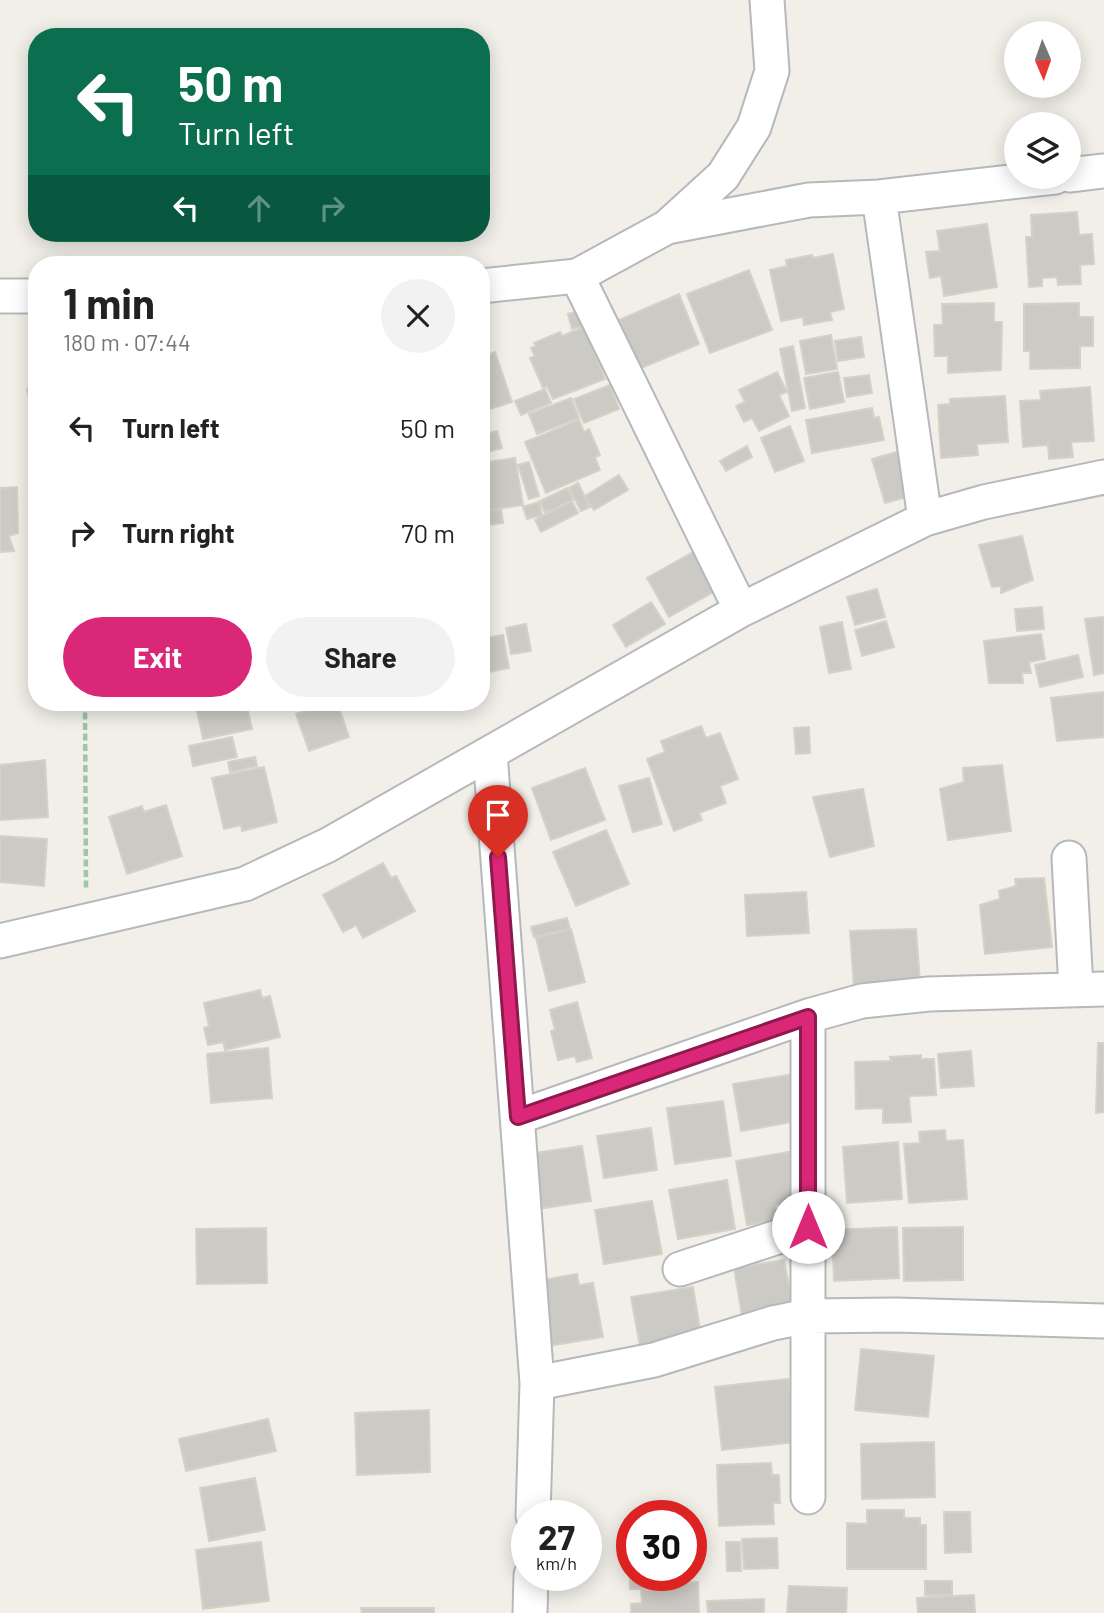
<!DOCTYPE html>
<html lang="en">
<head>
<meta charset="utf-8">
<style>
	:root { --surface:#fff; --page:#f2f2f2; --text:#222; --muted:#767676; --accent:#db2777 }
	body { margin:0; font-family:Barlow,sans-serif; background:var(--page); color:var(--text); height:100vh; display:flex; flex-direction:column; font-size:26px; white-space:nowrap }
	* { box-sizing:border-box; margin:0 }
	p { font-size:23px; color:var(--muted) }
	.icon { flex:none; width:38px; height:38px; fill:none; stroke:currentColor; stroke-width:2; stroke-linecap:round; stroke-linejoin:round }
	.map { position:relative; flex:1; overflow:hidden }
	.side { position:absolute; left:28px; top:256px; width:462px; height:455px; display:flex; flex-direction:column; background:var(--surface); border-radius:28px; box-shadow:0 4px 18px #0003 }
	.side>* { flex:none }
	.guide { position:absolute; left:28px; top:28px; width:462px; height:214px; border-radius:28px; box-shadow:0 4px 18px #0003; background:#0b6e4f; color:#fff; overflow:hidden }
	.needle { width:46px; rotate:178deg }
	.controls { position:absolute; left:1004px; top:21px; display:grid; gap:14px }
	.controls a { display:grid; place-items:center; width:77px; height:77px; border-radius:50%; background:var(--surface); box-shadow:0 4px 18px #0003; font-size:35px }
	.speed { position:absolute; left:511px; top:1500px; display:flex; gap:14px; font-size:35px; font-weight:700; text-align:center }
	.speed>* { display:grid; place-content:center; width:91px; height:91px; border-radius:50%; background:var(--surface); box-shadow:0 4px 18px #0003; line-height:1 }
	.speed small { font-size:18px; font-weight:400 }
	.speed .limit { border:10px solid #d22; background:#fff; color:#111 }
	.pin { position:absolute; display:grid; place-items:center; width:60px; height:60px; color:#fff; margin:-72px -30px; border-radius:50% 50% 50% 0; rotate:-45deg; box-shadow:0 0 7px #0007 }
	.pin .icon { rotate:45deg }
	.me { position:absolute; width:77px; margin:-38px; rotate:0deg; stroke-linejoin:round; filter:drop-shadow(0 0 5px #0008) }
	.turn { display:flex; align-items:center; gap:24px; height:147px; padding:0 35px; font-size:32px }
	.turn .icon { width:91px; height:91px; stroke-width:2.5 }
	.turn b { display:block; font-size:49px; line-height:60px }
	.lanes { display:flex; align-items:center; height:66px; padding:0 35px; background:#0003; justify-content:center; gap:35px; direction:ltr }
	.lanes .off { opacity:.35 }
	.round { display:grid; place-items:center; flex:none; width:74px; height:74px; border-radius:37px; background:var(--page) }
	.head { display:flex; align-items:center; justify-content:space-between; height:119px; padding:0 35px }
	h1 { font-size:42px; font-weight:700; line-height:52px }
	.action { display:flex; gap:14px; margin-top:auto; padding:14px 35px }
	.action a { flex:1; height:80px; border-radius:42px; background:var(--accent); color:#fff; font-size:28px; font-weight:700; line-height:80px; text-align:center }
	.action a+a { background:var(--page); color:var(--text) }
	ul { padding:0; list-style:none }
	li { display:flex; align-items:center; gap:21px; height:105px; padding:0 35px }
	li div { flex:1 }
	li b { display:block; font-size:26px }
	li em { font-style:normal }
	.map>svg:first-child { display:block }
	.building { fill:#cccac5; stroke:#d6d1c6; stroke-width:2 }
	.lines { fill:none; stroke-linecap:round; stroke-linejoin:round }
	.minor-casing { stroke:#b5b8bc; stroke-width:37 }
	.path { stroke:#9cc7a9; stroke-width:4.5; stroke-dasharray:7 3.5; stroke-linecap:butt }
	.minor { stroke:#fff; stroke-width:33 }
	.route-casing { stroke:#8e194d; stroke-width:18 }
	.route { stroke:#db2777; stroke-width:12 }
</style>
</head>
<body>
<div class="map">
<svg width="1104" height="1613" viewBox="0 0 1104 1613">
	<rect width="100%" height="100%" fill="#f1efe8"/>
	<path class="building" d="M1077,212L1079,235L1092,234L1094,264L1080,265L1081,284L1058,285L1057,277L1042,278V286L1029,287L1026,237H1032L1031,215Z
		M987,224L997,287L944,296L941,276L930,278L926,252L940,251L937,231Z
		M833,254L844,309L830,312L832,320L804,325L803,317L781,321L770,270L787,266L786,260L812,255L813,258Z
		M749,270L772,330L710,353L687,294Z
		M679,294L699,344L639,369L619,320Z
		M994,303V322H1002L1001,370L948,373V356H935L934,325H943L942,304Z
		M1079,303V317H1093V346H1080V368L1030,369V351H1024V304Z
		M590,308L595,322L572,329L568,314Z
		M584,327L605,379L553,399L547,386L543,388L530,358L535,356L531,348L536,346L534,343L560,332L562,336Z
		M831,335L837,369L806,374L800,341Z
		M861,337L864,357L838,361L835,341Z
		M793,346L805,408L792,411L780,349Z
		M495,352L512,402L481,412V357Z
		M777,372L787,392L779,395L789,416L759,431L752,418L744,422L736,406L745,402L739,390Z
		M838,372L844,402L810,409L804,378Z
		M869,375L872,393L847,397L844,378Z
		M610,385L619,409L584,423L574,399Z
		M37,387V432L27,389Z
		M1090,387L1094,441L1071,442L1073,457L1049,459L1048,445L1023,447L1020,401L1041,400L1040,391Z
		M545,389L551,403L521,415L515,401Z
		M1005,396L1008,442L977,444L978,455L941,458L938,405L950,404V399Z
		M571,398L579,418L537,434L529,414Z
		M872,408L874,418L879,417L884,440L812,453L806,420Z
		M579,420L584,432L589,429L600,455L595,457L600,470L546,493L525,442Z
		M790,426L804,461L775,472L761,438Z
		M497,431L502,448L481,454V435Z
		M747,446L752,457L726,471L720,461Z
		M897,452L910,496L885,503L872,459Z
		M515,458L523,505L483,511L481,463Z
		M529,462L539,496L529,499L518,465Z
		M619,475L628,490L594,510L585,496Z
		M578,483L590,507L581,511L569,488Z
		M17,487L18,533L9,536L14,551L0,552V488Z
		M567,488L573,500L545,513L540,501Z
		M572,501L578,513L541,532L535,520Z
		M539,502L542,515L527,519L523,507Z
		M501,509L503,523L481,526V512Z
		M1022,536L1033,580L1001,593V586L992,587L979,545Z
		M693,552L715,591L669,617L647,578Z
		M877,589L885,617L855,625L847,597Z
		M651,602L665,624L626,647L613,625Z
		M1042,607L1044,629L1017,631L1015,609Z
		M1104,617V673L1094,675L1085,619Z
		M886,621L894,647L862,656L855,630Z
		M842,622L851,669L829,673L820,627Z
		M526,624L531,651L511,654L506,628Z
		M1041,634L1045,659L1029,662L1031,673H1022L1023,683H989L984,641Z
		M503,635L509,668L484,673L481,639Z
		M1078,655L1083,677L1040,687L1035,665Z
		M1104,692V737L1057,741L1051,698Z
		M195,702H246L252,729L203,739Z
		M332,702H337L349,737L309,751L296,714Z
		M701,726L706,738L720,733L738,779L720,786L726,803L699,813L702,820L674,831L647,759L665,752L661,741Z
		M809,727L810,753L796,754L794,728Z
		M232,737L237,757L193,766L189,746Z
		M255,757L257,766L230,772L228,762Z
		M45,760L48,817L0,820V765Z
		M1002,765L1011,831L948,840L940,789L964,782L963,768Z
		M264,767L277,822L242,831L241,825L224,829L212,778Z
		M585,768L605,820L551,840L532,788Z
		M649,778L662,824L633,832L619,786Z
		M863,789L874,846L830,857L813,797Z
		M166,805L182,856L127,874L109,817L142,806L144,812Z
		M606,830L629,884L576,906L553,852Z
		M0,836L47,839L44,886L0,882Z
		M383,863L391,878L396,876L415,911L363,938L356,925L343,932L323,895Z
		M1044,878L1052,947L985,954L980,905L1000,899L999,891L1016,886L1015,879Z
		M806,892L809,933L747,936L745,895Z
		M567,918L570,929L534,937L531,927Z
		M571,929L585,982L549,991L536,938Z
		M916,929L920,982L854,988L850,931Z
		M260,990L262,998L270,996L280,1037L225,1050L223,1042L208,1045L204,1028L209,1026L204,1003Z
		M577,1002L592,1058L577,1062L575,1056L558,1060L551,1031L555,1030L550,1010Z
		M1098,1043H1104V1112L1096,1113Z
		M268,1048L272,1098L211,1103L207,1054Z
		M971,1051L974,1086L941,1088L938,1054Z
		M921,1055V1059H934L936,1095L909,1096L911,1122L883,1123V1108L856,1109L855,1062L891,1061L890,1057Z
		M789,1075L797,1121L741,1131L733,1084Z
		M723,1101L731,1156L675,1164L667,1108Z
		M651,1128L657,1170L604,1178L597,1136Z
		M945,1130L946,1141L963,1140L967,1199L909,1203L904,1144L920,1143L919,1132Z
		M898,1142L902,1199L847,1203L843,1147Z
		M582,1146L591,1201L537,1209L528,1154Z
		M789,1152L798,1201L775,1205L778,1220L747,1225L736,1161Z
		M727,1180L735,1229L678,1239L669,1190Z
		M652,1201L662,1254L604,1264L595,1210Z
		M897,1227L899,1278L834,1281L832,1230Z
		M963,1227V1280L904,1281L903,1228Z
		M266,1228L267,1283L197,1284L196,1229Z
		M784,1260L794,1312L743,1321L734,1268Z
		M577,1274L579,1285L593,1283L603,1337L548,1346L537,1281Z
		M693,1287L701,1335L640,1346L631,1297Z
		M861,1349L934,1356L928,1417L855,1410Z
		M788,1379L796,1442L722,1450L715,1387Z
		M429,1410L430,1472L357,1475L355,1413Z
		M268,1419L276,1451L186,1471L179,1439Z
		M934,1442L935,1497L862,1499L861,1444Z
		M771,1463L772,1475H779L780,1503H773L774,1524L719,1526L717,1465Z
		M255,1478L265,1530L209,1541L200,1488Z
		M867,1510H904V1518H920V1525H926V1569H847V1523L867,1524Z
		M944,1512H970L971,1552L945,1553Z
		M777,1538L778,1568L744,1569L742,1539Z
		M261,1542L269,1601L203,1609L196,1550Z
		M726,1542H740L741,1571H727Z
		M691,1546H700L701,1568L691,1569Z
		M630,1577H650V1589H630Z
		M925,1581H952V1595H925Z
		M698,1582L699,1613H631V1604L642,1603L641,1590H656V1584Z
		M789,1586L847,1588L846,1613H787Z
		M974,1595L975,1613H918L917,1598Z
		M764,1599V1613H708L707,1601Z
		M361,1608H434V1613H362Z"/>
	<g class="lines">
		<defs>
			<path id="minor" d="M1069,175L1104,171
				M879,197L925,519
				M667,227L809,200L879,197L1055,177
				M577,276L741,610
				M481,286L577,276L667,227L723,176L754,127L772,71L767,0
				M0,296H37
				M490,753L537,1383L533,1516
				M1069,858L1076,989
				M0,941L245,884L328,845L741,610L925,519L984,502L1104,477
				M518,1117L808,1016L862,1001L929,994L1104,989
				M680,1269L808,1227
				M537,1383L654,1360L773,1323L808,1316L896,1315L1104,1321
				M808,1497V1016
				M530,1613L531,1575"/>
		</defs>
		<use href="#minor" class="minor-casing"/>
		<path class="path" d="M85,702L86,891"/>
		<use href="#minor" class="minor"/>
	</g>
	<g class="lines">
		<defs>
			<path id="route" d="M498,857L518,1117L808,1017V1227"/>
		</defs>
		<use href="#route" class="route-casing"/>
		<use href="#route" class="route"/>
	</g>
</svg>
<div class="controls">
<a><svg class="needle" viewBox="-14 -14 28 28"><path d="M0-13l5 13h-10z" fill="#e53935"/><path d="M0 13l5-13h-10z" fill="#767676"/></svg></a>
<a><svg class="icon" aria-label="layers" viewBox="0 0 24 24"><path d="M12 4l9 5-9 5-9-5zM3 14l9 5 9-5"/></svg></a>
</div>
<div class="speed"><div>27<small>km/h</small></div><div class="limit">30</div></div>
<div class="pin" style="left:498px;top:857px;background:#d93025"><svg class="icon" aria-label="arrive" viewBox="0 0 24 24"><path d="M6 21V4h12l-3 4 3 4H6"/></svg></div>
<svg class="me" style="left:808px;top:1227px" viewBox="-20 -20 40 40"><circle r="19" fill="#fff"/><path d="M0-13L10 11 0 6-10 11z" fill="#db2777"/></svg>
<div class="guide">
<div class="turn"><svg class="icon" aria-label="left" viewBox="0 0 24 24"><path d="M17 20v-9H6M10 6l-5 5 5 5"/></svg><div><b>50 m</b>Turn left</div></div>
<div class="lanes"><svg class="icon" aria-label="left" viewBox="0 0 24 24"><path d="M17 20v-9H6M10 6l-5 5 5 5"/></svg><svg class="icon off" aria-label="ahead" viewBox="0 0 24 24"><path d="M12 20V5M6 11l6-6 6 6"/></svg><svg class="icon off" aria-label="right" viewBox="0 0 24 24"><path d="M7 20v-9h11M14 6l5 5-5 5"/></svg></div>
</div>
<section class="side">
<div class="head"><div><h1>1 min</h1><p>180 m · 07:44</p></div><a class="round"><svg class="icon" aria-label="close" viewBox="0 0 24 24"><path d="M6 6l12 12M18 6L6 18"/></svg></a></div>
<ul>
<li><svg class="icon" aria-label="left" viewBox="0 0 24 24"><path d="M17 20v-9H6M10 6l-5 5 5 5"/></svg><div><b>Turn left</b></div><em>50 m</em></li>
<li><svg class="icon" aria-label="right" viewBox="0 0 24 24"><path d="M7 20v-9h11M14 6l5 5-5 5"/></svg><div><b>Turn right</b></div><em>70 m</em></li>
</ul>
<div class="action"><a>Exit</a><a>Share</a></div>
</section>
</div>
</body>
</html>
